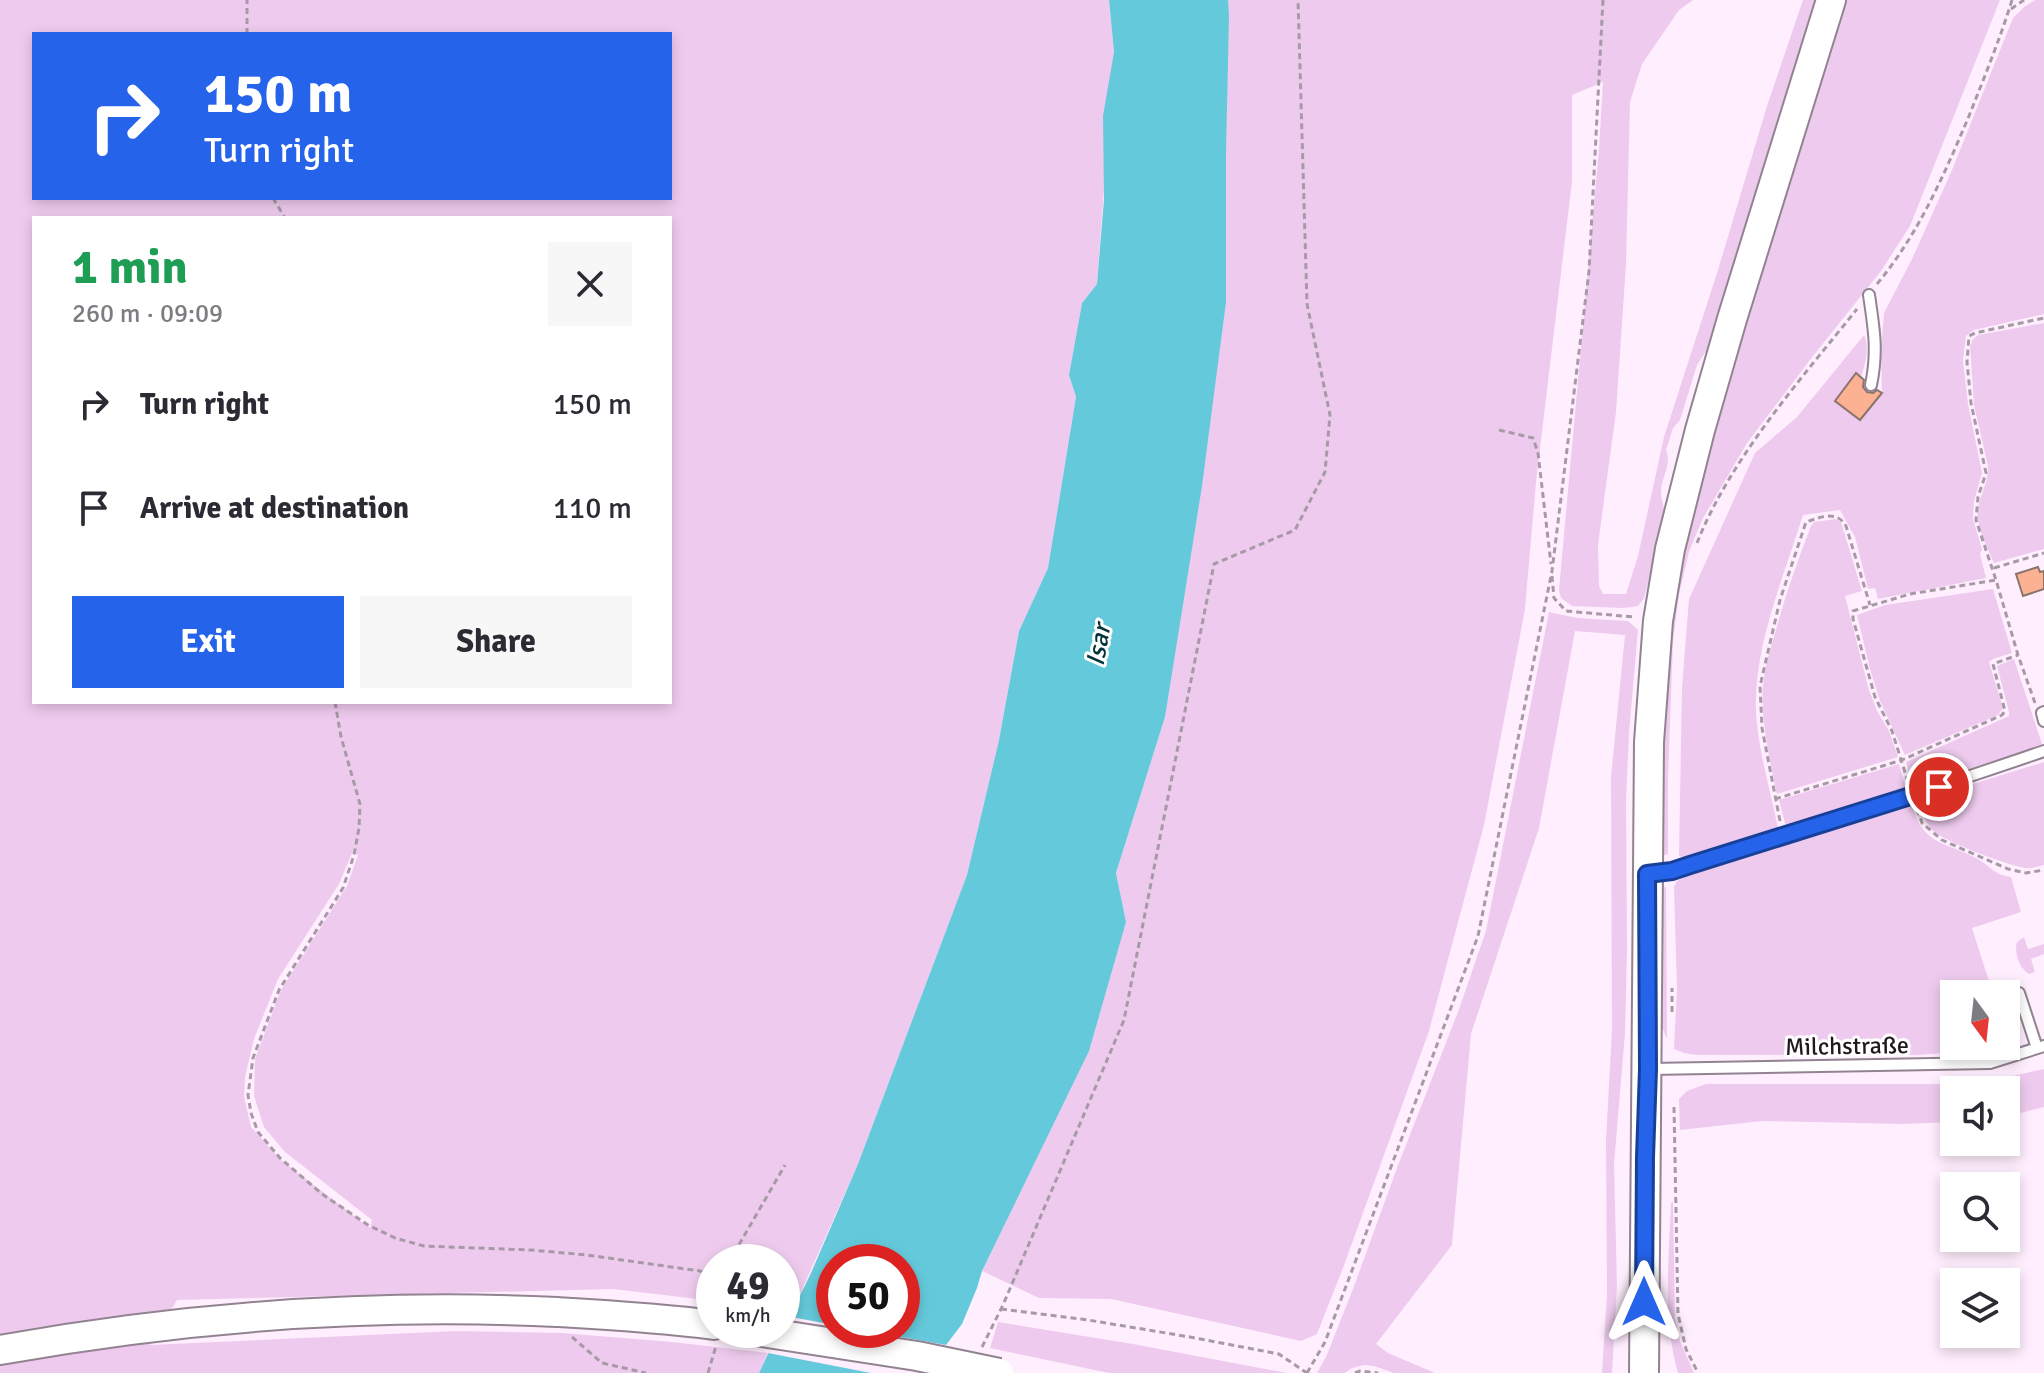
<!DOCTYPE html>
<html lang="en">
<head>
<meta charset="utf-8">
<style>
	:root { --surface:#fff; --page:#f7f7f7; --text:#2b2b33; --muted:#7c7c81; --accent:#2563eb }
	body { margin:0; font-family:Signika,sans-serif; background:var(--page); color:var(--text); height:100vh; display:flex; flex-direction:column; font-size:30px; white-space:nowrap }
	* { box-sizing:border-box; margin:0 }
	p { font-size:26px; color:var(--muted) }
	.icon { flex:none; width:44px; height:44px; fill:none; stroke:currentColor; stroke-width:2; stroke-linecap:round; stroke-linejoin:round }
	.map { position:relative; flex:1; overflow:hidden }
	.drawer { position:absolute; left:32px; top:216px; width:640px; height:488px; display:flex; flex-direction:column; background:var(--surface); border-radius:0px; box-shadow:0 4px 12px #0003 }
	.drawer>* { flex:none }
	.banner { position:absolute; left:32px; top:32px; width:640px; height:168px; border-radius:0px; box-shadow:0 4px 12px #0003; background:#2563eb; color:#fff; overflow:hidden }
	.needle { width:52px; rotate:165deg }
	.tools { position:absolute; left:1940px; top:980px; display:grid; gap:16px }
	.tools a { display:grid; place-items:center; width:80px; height:80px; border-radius:0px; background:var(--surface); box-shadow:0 4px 12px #0003; font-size:40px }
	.speed { position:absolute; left:696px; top:1244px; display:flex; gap:16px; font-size:40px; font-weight:700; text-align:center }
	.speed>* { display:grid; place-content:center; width:104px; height:104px; border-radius:50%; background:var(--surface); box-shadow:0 4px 12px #0003; line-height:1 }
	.speed small { font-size:20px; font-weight:400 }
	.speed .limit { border:12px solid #d22; background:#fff; color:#111 }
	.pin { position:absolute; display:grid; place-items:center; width:68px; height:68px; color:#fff; margin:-34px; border:4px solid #fff; border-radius:50%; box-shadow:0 2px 8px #0007 }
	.me { position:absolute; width:88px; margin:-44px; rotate:0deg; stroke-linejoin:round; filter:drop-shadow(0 0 6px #0008) }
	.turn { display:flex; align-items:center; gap:28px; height:168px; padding:0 40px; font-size:36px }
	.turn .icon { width:104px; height:104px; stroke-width:2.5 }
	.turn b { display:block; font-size:56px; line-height:68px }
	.round { display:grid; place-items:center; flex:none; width:84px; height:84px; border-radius:0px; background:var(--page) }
	.headline { display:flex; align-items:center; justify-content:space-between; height:136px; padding:0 40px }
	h1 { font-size:48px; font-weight:700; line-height:60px; color:#1e9e55 }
	.cta { display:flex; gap:16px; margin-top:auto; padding:16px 40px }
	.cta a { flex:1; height:92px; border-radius:0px; background:var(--accent); color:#fff; font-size:32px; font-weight:700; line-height:92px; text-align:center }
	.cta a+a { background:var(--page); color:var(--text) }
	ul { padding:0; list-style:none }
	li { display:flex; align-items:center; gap:24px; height:104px; padding:0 40px }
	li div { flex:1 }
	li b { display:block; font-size:30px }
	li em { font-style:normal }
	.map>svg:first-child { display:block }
	.green { fill:#eecbee; fill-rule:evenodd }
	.water { fill:#64cadb; fill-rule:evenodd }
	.pier { fill:#ffeefe }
	.building { fill:#fcb193; stroke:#89756d; stroke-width:2 }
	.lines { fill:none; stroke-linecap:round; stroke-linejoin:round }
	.lane-casing { stroke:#928391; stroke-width:14 }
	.secondary-casing { stroke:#928391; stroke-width:32 }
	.path { stroke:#a79aa6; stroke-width:3; stroke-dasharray:6 4; stroke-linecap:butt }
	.lane { stroke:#fff; stroke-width:10 }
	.secondary { stroke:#fff; stroke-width:28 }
	.secondary-bridge-casing { stroke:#928391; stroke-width:32; stroke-linecap:butt }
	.secondary-bridge { stroke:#fff; stroke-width:28 }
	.route-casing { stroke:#184099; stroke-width:20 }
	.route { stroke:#2563eb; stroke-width:14 }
	.labels { text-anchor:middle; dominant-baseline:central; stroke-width:6; stroke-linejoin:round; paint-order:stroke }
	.street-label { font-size:24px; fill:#1f191e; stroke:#fff }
	.water-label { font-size:26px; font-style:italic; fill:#00333a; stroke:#fff }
</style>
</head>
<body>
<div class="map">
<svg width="2044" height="1373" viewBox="0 0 2044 1373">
	<rect width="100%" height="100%" fill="#ffeefe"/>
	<path class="green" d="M0,0H1109L1114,52L1097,284L1082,303L1078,325L1069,375L1076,397L1048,568L1019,631L999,740L967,875L858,1164L793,1310L782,1309V1262H714V1301L613,1289L177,1300L150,1345L456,1331L562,1333L672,1342L768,1353L759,1373H0ZM34,34H670V198H34ZM34,218H670V702H34ZM352,853L358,855L347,886L281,990L255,1059L254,1096L264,1127L285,1152L372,1220L370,1228L281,1160L251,1127L244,1096L245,1077L254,1039L278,979L339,884Z
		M1228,0H1693L1679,10L1642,64L1630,102L1626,264L1616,412L1598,545L1599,586L1603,594H1626L1638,556L1664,437L1718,270L1767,106L1803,0H1820L1710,345L1697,365L1680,420L1673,428L1666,450C1672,464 1662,476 1661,491C1661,498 1663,505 1665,512L1644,598L1638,606L1623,608L1572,606L1561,598L1559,590L1599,149L1603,82L1572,95V181L1536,482L1525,609L1484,825L1429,1031L1343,1268L1317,1334L1301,1341L1111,1299L1039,1298L982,1271L1024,1183L1126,922L1116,873L1165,717L1226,155Z
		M1845,0H2000L1910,226L1881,271L1813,356L1747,443L1702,520L1689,552L1679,594L1673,641L1668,777V854L1661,856L1662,742L1672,612L1678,574L1712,437Z
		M2035,0H2044V314L1974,330L1966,336L1963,360L1968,404L1982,473L1974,501L1973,519L1982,549L1980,554L1986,578L1878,599L1875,588L1868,589L1855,537L1840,510L1803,515C1783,579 1749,657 1757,725C1761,759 1771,794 1778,828L1688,858L1679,856L1682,688L1689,599L1755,453L1797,417L1864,335C1870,347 1865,365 1861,377L1856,374L1835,401L1860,420L1882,393L1881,350L1884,313L1912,259L1952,170L2013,18L2024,7Z
		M2044,323V549L1994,563C1988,548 1975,526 1978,509C1980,494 1989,482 1988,466L1974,405L1970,346L1973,339L1978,335Z
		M1836,519L1841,522L1862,591L1845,596L1869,690L1877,711L1889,731L1898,757L1777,794C1770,763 1760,716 1763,685C1765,668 1769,652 1774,637C1784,599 1797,562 1811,526L1814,522Z
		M1993,589L2012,653L1993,659L1989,662L2003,708L1998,715L1905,755L1880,701L1870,669L1857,615L1885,605Z
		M1549,612L1577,618L1628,621L1638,630L1629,733L1626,800L1627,950L1625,1034L1614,1164L1617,1287L1612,1373H1602L1607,1295L1606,1140L1612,1030L1611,777L1625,635L1575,631L1539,828L1471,1034L1452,1245L1376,1344L1388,1353L1435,1373H1394L1374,1366L1364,1365L1352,1368L1345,1373H1317L1326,1357L1353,1289L1397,1168L1458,1012L1486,931Z
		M2014,659L2042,744L2035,748L1913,786L1906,762L2009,716V712L1997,666Z
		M2044,762V865C2038,866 2032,869 2026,868C2009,866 1943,841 1932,830C1925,822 1922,811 1918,801Z
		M1899,764L1906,789L1786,827L1779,800Z
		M1911,804C1924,847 1945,841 1978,859C1993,868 1992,874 2011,877L2021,912L1972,928L1993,994H1954V1046H1995L1969,1051L1919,1055H1697L1684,1053L1674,1049L1677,990L1674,887L1677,881L1691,874Z
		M1666,887L1667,1039L1661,1025L1659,888Z
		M2024,937L2028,949L2044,944V954L2031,959L2035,972L2029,974C2019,968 2014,953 2017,942Z
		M2044,1069V1107L2008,1116H2006V1090H1954V1122L1902,1124L1762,1121L1680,1130L1679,1099L1687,1091L1706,1084H1975Z
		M1673,1202L1675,1318L1680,1341L1694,1373H1678C1662,1317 1669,1260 1671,1203Z
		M998,1322L1133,1344L1287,1373H1109L990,1348Z"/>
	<path class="water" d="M1109,0H1228L1229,15L1226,155V302L1202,486L1165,717L1116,873L1126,922L1089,1051L982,1271L977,1288L962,1324L946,1345L938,1373H759L786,1316L793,1310L811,1273L858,1164L967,875L999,740L1019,631L1048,568L1076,397L1069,375L1082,303L1097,284L1104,199L1103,116L1114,52ZM834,1262H902V1330H834Z"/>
	<path class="pier" d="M786,1316L834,1325V1330H862L946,1345L938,1373H871L768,1353Z"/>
	<path class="building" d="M1856,373L1864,380L1863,387L1867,392L1873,393L1877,390L1882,393L1860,420L1835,401Z
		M2038,567L2040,572L2044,571V589L2023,596L2016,574Z"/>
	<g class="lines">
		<defs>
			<path id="lane" d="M1869,295C1874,329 1878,351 1871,385
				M2044,712L2042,713L2044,721
				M1649,873C1697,867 1745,849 1791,834C1876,807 1960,780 2044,751
				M2019,993L2037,1048
				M1650,1069L1990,1063L2044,1046"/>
			<path id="secondary" d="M0,1350C184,1317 370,1303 557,1312C609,1315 662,1318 714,1325
				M1644,1373L1649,742L1658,621L1670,549L1700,430L1732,319L1831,0"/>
		</defs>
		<use href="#lane" class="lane-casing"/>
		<use href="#secondary" class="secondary-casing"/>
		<path class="path" d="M2011,9L2024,0
			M247,34V0
			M273,198L285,218
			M1877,284C1918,235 1944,175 1969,116C1984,78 2000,39 2012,0
			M1499,430L1533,438L1538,453L1551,564
			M1697,543C1730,459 1801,379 1857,309
			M1994,568L2044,553
			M1552,576L1554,598L1566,611L1634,617
			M335,702L341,737L360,804L359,828L354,855L343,888L279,990L253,1058L248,1095L251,1113L258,1132L280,1158L322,1194L368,1225L395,1238L424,1246L531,1250L587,1255L700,1271L714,1276
			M2035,703L2018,655L1996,580L1976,520L1978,497L1986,473L1971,403L1967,362L1969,336L1975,333L2044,318
			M1908,782L1892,731L1875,697L1853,619V611L1910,594L1996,580
			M1775,799L1902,760L2002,715L2005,711L1993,664L2018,655
			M1917,809L1922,823L1942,840L2008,869L2026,873L2044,870
			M1780,821L1762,728L1760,686L1780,600L1806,522C1821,517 1837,510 1846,526L1870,605
			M1672,1012V988
			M1674,1107L1678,1314L1686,1349L1698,1373
			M729,1262L785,1165
			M1001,1309L1088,1320L1190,1337L1279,1354L1307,1373
			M572,1337L602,1363L646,1373
			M982,1347L1003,1305L1124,1020L1214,564L1295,530L1325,472L1330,415L1307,304L1298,0
			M708,1373L716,1346
			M1307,1373L1325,1342L1478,936L1552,571L1589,271L1603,0
			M1355,1373L1360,1371L1378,1373"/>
		<use href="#lane" class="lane"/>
		<use href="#secondary" class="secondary"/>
		<defs>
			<path id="secondary-bridge" d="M749,1330L917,1356L999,1373"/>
		</defs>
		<use href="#secondary-bridge" class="secondary-bridge-casing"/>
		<use href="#secondary-bridge" class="secondary-bridge"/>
	</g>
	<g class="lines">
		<defs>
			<path id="route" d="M1644,1302L1645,1157L1648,1069L1647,874L1672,871L1690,865L1939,787"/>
		</defs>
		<use href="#route" class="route-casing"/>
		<use href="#route" class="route"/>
	</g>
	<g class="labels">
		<g class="street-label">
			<text transform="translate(1847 1046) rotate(-1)">Milchstraße</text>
		</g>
		<g class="water-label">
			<text transform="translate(1099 645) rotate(-80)">Isar</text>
		</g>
	</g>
</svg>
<div class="tools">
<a><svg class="needle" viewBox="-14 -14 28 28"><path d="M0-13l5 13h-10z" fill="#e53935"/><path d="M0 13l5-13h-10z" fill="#7c7c81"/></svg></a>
<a><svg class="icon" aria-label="sound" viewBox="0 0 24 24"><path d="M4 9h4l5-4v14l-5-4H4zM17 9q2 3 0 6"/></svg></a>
<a><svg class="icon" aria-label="search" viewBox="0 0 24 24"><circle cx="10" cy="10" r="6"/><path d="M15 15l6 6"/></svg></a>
<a><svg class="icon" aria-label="layers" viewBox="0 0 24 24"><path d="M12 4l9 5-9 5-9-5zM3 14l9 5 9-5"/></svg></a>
</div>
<div class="speed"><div>49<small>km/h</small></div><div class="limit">50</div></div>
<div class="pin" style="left:1939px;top:787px;background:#d93025"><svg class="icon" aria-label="arrive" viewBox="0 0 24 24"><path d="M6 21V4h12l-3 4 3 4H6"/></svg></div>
<svg class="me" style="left:1644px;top:1302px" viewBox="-20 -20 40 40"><path d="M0-17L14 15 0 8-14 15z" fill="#2563eb" stroke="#fff" stroke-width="4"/></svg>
<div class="banner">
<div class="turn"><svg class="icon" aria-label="right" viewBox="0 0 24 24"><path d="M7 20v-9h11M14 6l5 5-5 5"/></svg><div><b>150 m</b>Turn right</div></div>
</div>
<section class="drawer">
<div class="headline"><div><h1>1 min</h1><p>260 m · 09:09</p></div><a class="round"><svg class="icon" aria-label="close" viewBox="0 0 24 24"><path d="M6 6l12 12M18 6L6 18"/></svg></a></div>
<ul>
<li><svg class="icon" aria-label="right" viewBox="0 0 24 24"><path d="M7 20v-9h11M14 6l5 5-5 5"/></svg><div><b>Turn right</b></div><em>150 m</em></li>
<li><svg class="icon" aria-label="arrive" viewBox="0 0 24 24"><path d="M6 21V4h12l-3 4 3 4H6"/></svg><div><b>Arrive at destination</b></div><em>110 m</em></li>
</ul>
<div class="cta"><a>Exit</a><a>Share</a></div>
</section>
</div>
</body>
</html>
